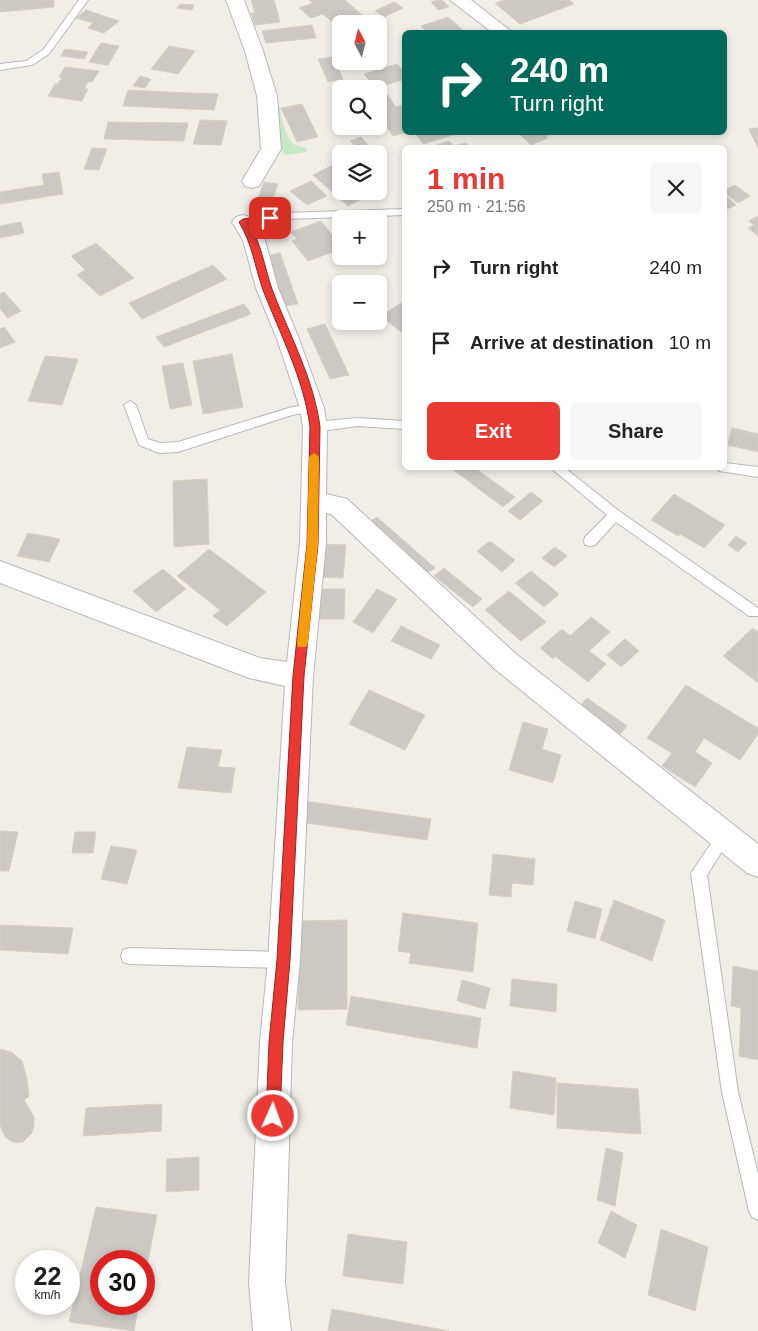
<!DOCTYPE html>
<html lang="en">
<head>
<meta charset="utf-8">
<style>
	:root { --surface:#fff; --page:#f6f6f6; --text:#222; --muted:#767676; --accent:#ea3833 }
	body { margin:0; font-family:Arial,sans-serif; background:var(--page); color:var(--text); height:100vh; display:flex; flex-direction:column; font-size:19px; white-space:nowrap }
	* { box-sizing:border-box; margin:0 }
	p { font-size:16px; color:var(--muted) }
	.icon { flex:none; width:28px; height:28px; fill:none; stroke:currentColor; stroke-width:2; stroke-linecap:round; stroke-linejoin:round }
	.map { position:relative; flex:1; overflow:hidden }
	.details { position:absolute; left:402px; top:145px; width:325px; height:325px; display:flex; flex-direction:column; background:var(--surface); border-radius:8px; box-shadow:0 2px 8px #0003 }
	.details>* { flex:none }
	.top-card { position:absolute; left:402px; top:30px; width:325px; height:105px; border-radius:8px; box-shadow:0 2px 8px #0003; background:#00695c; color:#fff; overflow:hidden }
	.needle { width:32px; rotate:353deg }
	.buttons { position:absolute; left:332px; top:15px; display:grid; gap:10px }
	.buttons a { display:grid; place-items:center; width:55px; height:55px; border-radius:8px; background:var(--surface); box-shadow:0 2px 8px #0003; font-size:25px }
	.speed { position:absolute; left:15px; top:1250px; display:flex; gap:10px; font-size:25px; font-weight:700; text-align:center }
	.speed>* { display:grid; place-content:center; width:65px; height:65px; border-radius:50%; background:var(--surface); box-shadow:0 2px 8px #0003; line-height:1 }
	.speed small { font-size:12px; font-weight:400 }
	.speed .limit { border:8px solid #d22; background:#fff; color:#111 }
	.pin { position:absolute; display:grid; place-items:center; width:42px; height:42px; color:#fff; margin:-21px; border-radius:10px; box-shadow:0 2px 8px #0006 }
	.me { position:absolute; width:55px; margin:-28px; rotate:2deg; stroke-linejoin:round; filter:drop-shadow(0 0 4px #0008) }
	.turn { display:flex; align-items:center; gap:18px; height:105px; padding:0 25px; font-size:22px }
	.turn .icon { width:65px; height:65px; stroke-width:2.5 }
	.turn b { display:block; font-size:35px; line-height:42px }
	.round { display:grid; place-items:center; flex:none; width:52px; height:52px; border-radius:8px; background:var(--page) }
	.summary { display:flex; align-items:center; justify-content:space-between; height:85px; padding:0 25px }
	h1 { font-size:30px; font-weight:700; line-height:38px; color:var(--accent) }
	.action { display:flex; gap:10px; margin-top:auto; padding:10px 25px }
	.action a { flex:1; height:58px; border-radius:8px; background:var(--accent); color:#fff; font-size:20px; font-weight:700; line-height:58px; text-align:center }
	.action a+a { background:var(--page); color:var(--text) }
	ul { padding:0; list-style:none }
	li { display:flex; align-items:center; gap:15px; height:75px; padding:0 25px }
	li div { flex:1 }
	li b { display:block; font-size:19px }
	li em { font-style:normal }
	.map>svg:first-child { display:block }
	.green { fill:#c6e8c4 }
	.building { fill:#ccc9c4; stroke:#d5cfc5 }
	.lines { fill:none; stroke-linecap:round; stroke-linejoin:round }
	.lane-casing { stroke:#b4b8bb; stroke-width:2 }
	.street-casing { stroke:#b4b8bb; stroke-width:2 }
	.lane { fill:#fff; fill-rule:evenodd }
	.street { fill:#fff; fill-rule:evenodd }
	.route { fill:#ea3833; stroke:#982421 }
	.slow { fill:#f59e0b }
</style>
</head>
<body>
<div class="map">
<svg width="758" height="1331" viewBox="0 0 758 1331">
	<rect width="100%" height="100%" fill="#f0eee7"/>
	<path class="green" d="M276,104L280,107C280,116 287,141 295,145C299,147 303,146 307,149L306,152L286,155L282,152Z"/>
	<path class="building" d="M0,0H54V7L0,12Z
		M251,0H274L280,22L255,25L251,13H255Z
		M309,0H345L369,21L361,24H341V29L323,14L311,18L299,8L313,3Z
		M437,0H442L449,7L438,10L431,2Z
		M504,0H569L574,4L520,24L495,3Z
		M394,2L403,8L384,17L375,11Z
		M180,4L194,5L192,10L177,8Z
		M86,10L119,21L104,33L88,28L93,23L76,18Z
		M448,17L465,32H427L421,26Z
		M312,25L316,38L266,43L262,31Z
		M101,43L119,46L108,65L89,62Z
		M169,46L195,51L178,74L151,69Z
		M65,49L88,52L84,59L61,56Z
		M333,57L343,79L328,82L318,59Z
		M397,64L405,73V79L376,88L364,74Z
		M65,67L99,71L92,82H88L84,89H88L82,101L48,96L55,84H58L62,78L59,77Z
		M140,76L151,79L145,88L133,86Z
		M128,90L166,92L218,94L214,110L123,106Z
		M387,94L396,107L405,104V132H408L393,136L385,124L379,126V96Z
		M302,104L318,137L297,142L281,108Z
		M200,120L227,121L221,145L193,144Z
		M108,122L188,123L184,141L104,139Z
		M758,128V148L749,129Z
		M420,132H463L423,144L416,134Z
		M517,132H556L546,136L548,138L531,145Z
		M361,137L368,145L358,149L350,141Z
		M449,141L454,146L466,143L470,148H429Z
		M92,148L107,149L99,170L84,169Z
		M341,161V191H358L356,192L364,198L348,206L313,175Z
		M59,172L63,194L0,204V192L44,185L42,174Z
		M311,181L327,196L307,205L290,191Z
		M264,182L278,184L270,206L256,204Z
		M735,185L750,196L738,203L725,193V190Z
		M725,195L736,205L725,210Z
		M758,216V236L748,228L754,225L749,221Z
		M321,221L341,246V249L308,261L292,241L297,239L291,232Z
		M21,222L24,233L0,238V226Z
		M96,243L134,278L100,296L77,275L85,270L71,256Z
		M280,253L298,304L284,306L267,256Z
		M213,265L227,279L142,319L129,303Z
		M4,292L21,311L8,318L0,309V294Z
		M401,303L405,306V329L401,332L381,316Z
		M244,304L251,314L164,347L156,337Z
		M325,324L349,375L330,379L307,329Z
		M4,327L15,342L0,348V329Z
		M232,354L243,407L203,414L193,361Z
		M45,356L78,359L62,405L28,401Z
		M183,363L192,405L170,409L162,366Z
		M732,428L758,434V452L728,445Z
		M451,468H475L515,497L503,507Z
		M207,479L209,544L174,547L173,481Z
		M531,492L543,501L520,520L508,511Z
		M674,494L725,525L704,548L680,534L678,536L651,520Z
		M377,517L435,568L426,574L368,523Z
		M28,533L60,539L49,562L17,556Z
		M736,536L747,543L738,552L728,545Z
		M490,541L515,560L502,572L477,551Z
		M320,544L346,545L343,578L316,577Z
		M555,547L567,556L554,567L542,558Z
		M209,549L266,592L227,626L213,616L220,610L177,576Z
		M444,568L482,599L473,607L434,576Z
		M163,569L186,589L156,612L133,591Z
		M531,571L559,594L544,607L515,583Z
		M319,589H345L344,619H318Z
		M377,589L397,599L373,633L353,622Z
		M509,591L546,622L521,641L485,610Z
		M591,617L610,632L589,651L606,664L588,682L555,656L553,659L540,648L562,629L570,636Z
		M401,626L440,645L431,659L391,641Z
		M753,628L758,632V683L723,656Z
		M625,639L639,651L621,667L607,655Z
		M686,685L758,728V734L740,760L704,738L695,752L712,763L695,787L662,766L672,753L647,738Z
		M369,690L425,715L405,750L349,724Z
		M587,698L627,726L614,742L574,713Z
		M523,722L548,729L542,749L561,755L553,783L509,770Z
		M187,747L222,750L218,767L235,768L231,793L178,788Z
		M304,801L431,819L427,840L300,822Z
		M0,831L18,832L9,871H0Z
		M75,832H96L93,853H72Z
		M111,846L137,850L127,884L101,879Z
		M493,854L535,859L533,885L512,883L511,897L489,895Z
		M614,900L665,920L652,961L600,940Z
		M575,901L602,909L595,939L567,931Z
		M403,913L478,923L473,972L409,963L411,953L398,951Z
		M347,920V1009L298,1010L300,921Z
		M0,925L73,928L68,954L0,950Z
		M733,966L758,971V1060L739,1056L741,1008L731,1006Z
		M512,979L557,984L556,1012L510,1006Z
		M462,980L490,988L485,1009L457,1001Z
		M351,996L481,1018L477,1048L346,1025Z
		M0,1049L11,1052L22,1061L27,1079L29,1096L24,1100L34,1117V1125L32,1133L23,1142L14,1143L5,1137L0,1125Z
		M513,1071L556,1078L554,1115L510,1108Z
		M557,1083L638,1089L641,1134L557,1128Z
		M162,1104L161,1131L83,1136L86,1108Z
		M606,1148L623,1153L615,1206L597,1200Z
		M199,1157V1190L166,1192L167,1159Z
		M96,1207L157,1215L144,1281V1261H101V1304H139L134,1331L69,1322Z
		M611,1211L637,1225L625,1258L598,1243Z
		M661,1229L708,1247L695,1311L648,1295Z
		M348,1234L407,1242L403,1284L343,1276Z
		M332,1309L449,1331H328Z"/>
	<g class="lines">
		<defs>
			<path id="lane" d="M79,0H88L49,54L32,65L0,70V64L26,61L43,50Z
				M405,209V215L284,219L243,225L238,222L243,219L284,213Z
				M130,401L136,405L148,439L160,443L178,442L292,407L312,404L318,408L316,411L292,415L178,452L159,453L139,445L124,405Z
				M357,418L405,421V429L357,426L315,432L309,427L315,422Z
				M725,463L758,467V477L719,471L717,468H725Z
				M551,468H565L619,511L758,608V616H749L616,522L595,545L590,546L585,545L584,541L585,537L607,515Z
				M724,830L729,832L731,837L707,875L738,1092L758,1174V1220L752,1217L749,1211L722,1092L691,873L719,832Z
				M129,948L284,952L290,954L292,960L290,966L284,968L129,964L123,962L121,956L123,950Z"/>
			<path id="street" d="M226,0H244L263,51L277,96L281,149L259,186L252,188L245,186L242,181L261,149L257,96L245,51Z
				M450,0H471L512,32H492Z
				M243,215L250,217L265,240L278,288L299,339L324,408L327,427L326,494L347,499L516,654L758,844V877L747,873L496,670L331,514L326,513V543L313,676L300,960L292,1042L285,1282L291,1331H253L249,1282L260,1042L268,960L285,686L249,678L0,583V561L260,658L287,662L300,543L303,427L300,408L277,339L256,288L243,240L232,222L236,217Z"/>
		</defs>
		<use href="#lane" class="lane-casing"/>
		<use href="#street" class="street-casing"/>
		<use href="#lane" class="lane"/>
		<use href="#street" class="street"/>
	</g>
	<path class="route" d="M270,215L275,218L273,220L249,224C262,245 264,266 272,289C289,334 314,379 320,427L318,544L304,676L290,960L283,1042L280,1116L278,1121L273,1123L268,1121L266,1116L269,1042L277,960L293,676L307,544L310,427C304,379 280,334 263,290C254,264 253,246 239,222L243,219Z"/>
	<path class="slow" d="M314,453L319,457L318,544L308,643L306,647H298L297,643L307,544L309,457Z"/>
</svg>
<div class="buttons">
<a><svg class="needle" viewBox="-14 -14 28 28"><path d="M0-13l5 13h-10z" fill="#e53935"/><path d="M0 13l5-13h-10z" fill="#767676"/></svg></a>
<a><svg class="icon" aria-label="search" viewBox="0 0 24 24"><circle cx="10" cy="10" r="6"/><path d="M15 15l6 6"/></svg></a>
<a><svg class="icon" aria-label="layers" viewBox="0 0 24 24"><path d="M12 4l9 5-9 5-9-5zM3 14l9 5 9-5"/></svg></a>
<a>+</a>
<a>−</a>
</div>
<div class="speed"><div>22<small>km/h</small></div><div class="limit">30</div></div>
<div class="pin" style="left:270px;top:218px;background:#d93025"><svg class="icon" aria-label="arrive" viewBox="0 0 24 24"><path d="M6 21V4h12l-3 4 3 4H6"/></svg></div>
<svg class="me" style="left:273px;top:1116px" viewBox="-20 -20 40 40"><circle r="17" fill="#ea3833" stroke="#fff" stroke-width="3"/><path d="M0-11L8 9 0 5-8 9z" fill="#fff"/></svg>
<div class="top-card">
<div class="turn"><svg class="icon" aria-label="right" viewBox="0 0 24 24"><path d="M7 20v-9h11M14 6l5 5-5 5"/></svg><div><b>240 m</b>Turn right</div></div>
</div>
<section class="details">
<div class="summary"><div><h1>1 min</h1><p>250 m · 21:56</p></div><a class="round"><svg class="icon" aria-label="close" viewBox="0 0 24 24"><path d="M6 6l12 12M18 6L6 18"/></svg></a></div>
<ul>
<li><svg class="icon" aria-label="right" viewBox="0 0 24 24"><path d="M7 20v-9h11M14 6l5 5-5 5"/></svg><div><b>Turn right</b></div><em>240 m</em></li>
<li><svg class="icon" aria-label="arrive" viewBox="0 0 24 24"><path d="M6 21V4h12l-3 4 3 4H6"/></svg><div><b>Arrive at destination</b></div><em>10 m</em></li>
</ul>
<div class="action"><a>Exit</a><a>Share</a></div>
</section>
</div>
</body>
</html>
